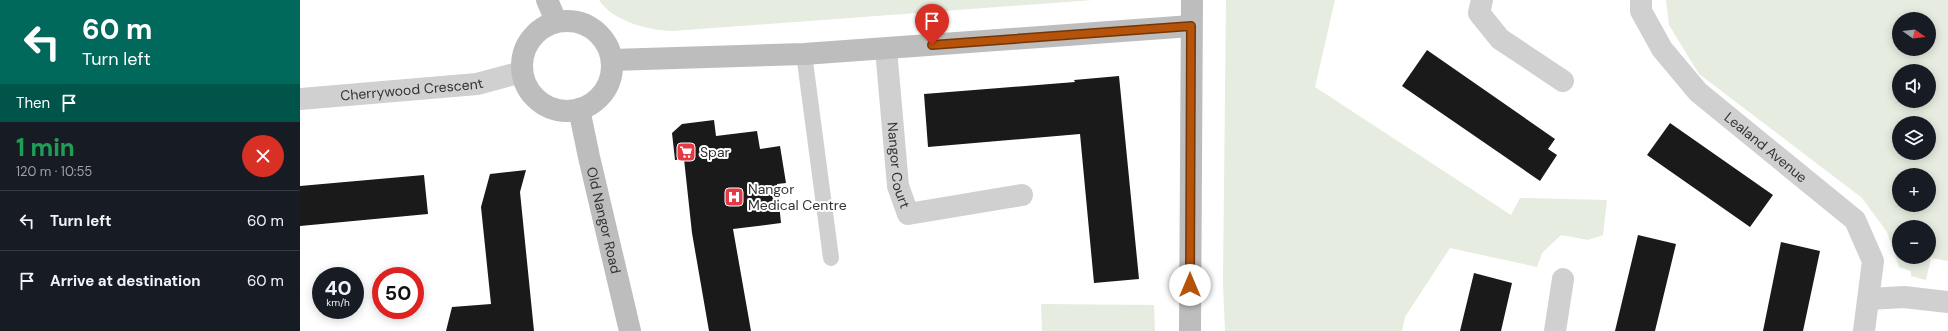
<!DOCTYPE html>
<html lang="en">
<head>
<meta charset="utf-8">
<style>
	:root { --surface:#171b24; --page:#20242c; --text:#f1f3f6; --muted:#9ea1a6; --line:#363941 }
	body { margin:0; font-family:"DM Sans",sans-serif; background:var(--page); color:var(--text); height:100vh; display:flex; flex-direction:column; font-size:15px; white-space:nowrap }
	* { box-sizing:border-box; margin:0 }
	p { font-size:13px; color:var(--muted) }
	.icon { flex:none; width:22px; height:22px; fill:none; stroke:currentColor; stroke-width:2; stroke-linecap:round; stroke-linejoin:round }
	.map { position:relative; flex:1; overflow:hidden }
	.panel { display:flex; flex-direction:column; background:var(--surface); width:300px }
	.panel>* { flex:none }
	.banner { background:#00695c; color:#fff; overflow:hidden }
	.needle { width:26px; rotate:104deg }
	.tools { position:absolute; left:1592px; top:12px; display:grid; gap:8px }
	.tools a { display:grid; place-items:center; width:44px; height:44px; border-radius:50%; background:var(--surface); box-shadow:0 2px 10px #0003; font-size:20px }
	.speed { position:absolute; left:12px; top:267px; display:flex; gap:8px; font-size:20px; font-weight:700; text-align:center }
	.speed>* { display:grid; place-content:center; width:52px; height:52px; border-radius:50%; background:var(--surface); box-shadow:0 2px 10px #0003; line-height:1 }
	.speed small { font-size:10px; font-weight:400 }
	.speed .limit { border:6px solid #d22; background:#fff; color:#111 }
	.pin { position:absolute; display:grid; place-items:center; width:34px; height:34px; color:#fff; margin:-41px -17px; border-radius:50% 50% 50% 0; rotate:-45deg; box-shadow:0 0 4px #0007 }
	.pin .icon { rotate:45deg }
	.me { position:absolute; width:44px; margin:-22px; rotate:0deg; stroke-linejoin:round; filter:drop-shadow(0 0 3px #0008) }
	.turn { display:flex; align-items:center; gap:14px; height:84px; padding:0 16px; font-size:18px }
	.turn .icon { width:52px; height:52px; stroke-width:2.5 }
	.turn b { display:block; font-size:28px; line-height:34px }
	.then { display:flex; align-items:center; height:38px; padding:0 16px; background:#0003; gap:8px; font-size:15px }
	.round { display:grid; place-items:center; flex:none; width:42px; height:42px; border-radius:21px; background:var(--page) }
	.overview { display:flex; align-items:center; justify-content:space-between; height:68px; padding:0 16px }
	h1 { font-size:24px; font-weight:800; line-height:30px; color:#1e9e55 }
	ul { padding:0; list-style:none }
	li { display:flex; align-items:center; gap:12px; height:60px; padding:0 16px; border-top:1px solid var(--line) }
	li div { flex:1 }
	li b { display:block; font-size:15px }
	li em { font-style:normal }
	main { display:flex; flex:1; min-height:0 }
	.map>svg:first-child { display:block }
	.green { fill:#e6ecdf; fill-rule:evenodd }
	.building { fill:#1a1a1a }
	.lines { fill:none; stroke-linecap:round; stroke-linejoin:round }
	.lane { stroke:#d0d0d0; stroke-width:16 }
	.street { stroke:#d0d0d0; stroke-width:22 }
	.secondary { stroke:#bdbdbd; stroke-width:22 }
	.route-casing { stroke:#753606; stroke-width:10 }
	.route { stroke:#b45309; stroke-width:7 }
	.labels { text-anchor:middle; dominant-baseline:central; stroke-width:4; stroke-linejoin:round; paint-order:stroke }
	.street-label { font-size:14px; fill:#333; stroke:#fff }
	.poi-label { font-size:14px; fill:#333; stroke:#fff; text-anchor:start }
</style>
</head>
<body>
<main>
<section class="panel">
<div class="banner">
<div class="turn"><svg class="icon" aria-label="left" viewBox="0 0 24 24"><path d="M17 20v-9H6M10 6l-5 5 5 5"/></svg><div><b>60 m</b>Turn left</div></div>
<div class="then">Then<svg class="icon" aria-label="arrive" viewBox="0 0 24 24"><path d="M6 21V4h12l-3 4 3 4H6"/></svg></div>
</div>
<div class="overview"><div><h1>1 min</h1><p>120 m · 10:55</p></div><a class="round" style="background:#d93025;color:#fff"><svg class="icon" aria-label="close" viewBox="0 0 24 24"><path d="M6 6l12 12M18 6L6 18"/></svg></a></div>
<ul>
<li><svg class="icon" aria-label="left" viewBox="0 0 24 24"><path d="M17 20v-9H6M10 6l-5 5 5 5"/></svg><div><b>Turn left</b></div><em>60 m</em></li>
<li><svg class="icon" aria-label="arrive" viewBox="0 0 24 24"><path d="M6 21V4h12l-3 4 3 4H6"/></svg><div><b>Arrive at destination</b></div><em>60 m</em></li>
</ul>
</section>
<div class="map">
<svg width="1648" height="331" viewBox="0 0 1648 331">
	<rect width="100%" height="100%" fill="#fff"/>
	<path class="green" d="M299,0H793L373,31C350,31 312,21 299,0Z
		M926,0H1035L1015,87L1211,215L1220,198L1307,200L1303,235L1288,240L1261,235L1242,253L1237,267L1150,248L1105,317L1102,331H925L923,283Z
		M1366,0H1648V261L1631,258L1626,280L1611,276V271L1599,267L1587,232L1562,198L1399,74L1369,25ZM1599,19H1629V49H1599ZM1599,71H1629V101H1599ZM1599,123H1629V153H1599ZM1599,175H1629V205H1599ZM1599,227H1629V257H1599Z
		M741,304L854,305L855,331H742Z"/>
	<path class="building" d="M1127,50L1255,139L1248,149L1257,155L1240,181L1102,86Z
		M819,76L839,279L794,283L780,134L628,147L624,94L775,82L774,80Z
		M414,120L416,136L457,131L460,149L480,146L486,183L477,184L481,223L433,229L451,331H409L392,233L384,159L375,160L372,133L382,124Z
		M1370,123L1473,195L1450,227L1347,155Z
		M226,170L220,192L234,331H146L152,307L191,304L181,207L190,174Z
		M124,175L128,214L0,226V186Z
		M1338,235L1376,244L1370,269L1355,331H1315Z
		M1481,242L1520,251L1503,331H1463Z
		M1174,273L1212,283L1201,331H1160Z"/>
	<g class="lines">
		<path class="lane" d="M504,54L531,258"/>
		<g class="street">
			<path d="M1182,0L1179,13L1200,39L1263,81"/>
			<path id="s1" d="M1341,0V11L1362,49L1398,92L1555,220L1573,261L1564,331"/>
			<path id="s2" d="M586,49L598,186L608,214L722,195"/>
			<path id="s3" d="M0,99L177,84L222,72"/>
			<path d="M1569,299L1604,297L1648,302"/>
			<path d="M1255,331L1263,279"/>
		</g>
		<g class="secondary">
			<path d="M247,0L256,21"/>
			<circle cx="267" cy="66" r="45"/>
			<path d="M312,60L504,54L891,26"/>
			<path id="s4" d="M279,109L289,157L330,331"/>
			<path d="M890,331L892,0"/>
		</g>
	</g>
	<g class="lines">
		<defs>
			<path id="route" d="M632,45L891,26L890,285"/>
		</defs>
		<use href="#route" class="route-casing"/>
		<use href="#route" class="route"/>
	</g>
	<defs>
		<symbol id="supermarket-square" viewBox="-11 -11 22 22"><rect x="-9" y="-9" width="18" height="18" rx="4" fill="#e63946" stroke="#fff"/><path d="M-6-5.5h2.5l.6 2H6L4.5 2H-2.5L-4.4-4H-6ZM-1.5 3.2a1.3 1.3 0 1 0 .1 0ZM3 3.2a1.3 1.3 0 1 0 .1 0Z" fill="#fff"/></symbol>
		<symbol id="hospital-square" viewBox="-11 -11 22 22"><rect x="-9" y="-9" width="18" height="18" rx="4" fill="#e63946" stroke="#fff"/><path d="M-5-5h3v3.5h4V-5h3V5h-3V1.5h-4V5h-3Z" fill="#fff"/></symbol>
	</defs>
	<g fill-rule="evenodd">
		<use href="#supermarket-square" x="375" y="141" width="22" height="22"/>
		<use href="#hospital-square" x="423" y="186" width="22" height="22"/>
	</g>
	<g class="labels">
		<g class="street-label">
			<text stroke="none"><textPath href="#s3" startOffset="112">Cherrywood Crescent</textPath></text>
			<text stroke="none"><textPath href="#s1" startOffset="198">Lealand Avenue</textPath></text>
			<text stroke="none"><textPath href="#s2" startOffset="117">Nangor Court</textPath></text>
			<text stroke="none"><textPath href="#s4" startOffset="114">Old Nangor Road</textPath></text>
		</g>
		<g class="poi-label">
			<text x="400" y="152">Spar</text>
			<text x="448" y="189">Nangor<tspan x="448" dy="16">Medical Centre</tspan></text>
		</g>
	</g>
</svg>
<div class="tools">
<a><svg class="needle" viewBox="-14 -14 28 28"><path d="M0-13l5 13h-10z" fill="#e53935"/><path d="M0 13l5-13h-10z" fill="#9ea1a6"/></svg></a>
<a><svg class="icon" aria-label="sound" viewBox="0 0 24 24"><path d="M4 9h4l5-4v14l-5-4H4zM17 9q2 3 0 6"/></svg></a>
<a><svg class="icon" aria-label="layers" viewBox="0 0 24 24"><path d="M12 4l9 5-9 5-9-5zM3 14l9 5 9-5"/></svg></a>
<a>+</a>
<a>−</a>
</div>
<div class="speed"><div>40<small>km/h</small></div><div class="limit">50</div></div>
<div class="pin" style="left:632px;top:45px;background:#d93025"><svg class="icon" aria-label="arrive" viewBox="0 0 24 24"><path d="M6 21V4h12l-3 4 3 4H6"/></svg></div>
<svg class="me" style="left:890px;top:285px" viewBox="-20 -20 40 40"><circle r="19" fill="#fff"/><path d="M0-13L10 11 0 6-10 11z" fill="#b45309"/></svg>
</div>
</main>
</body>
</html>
